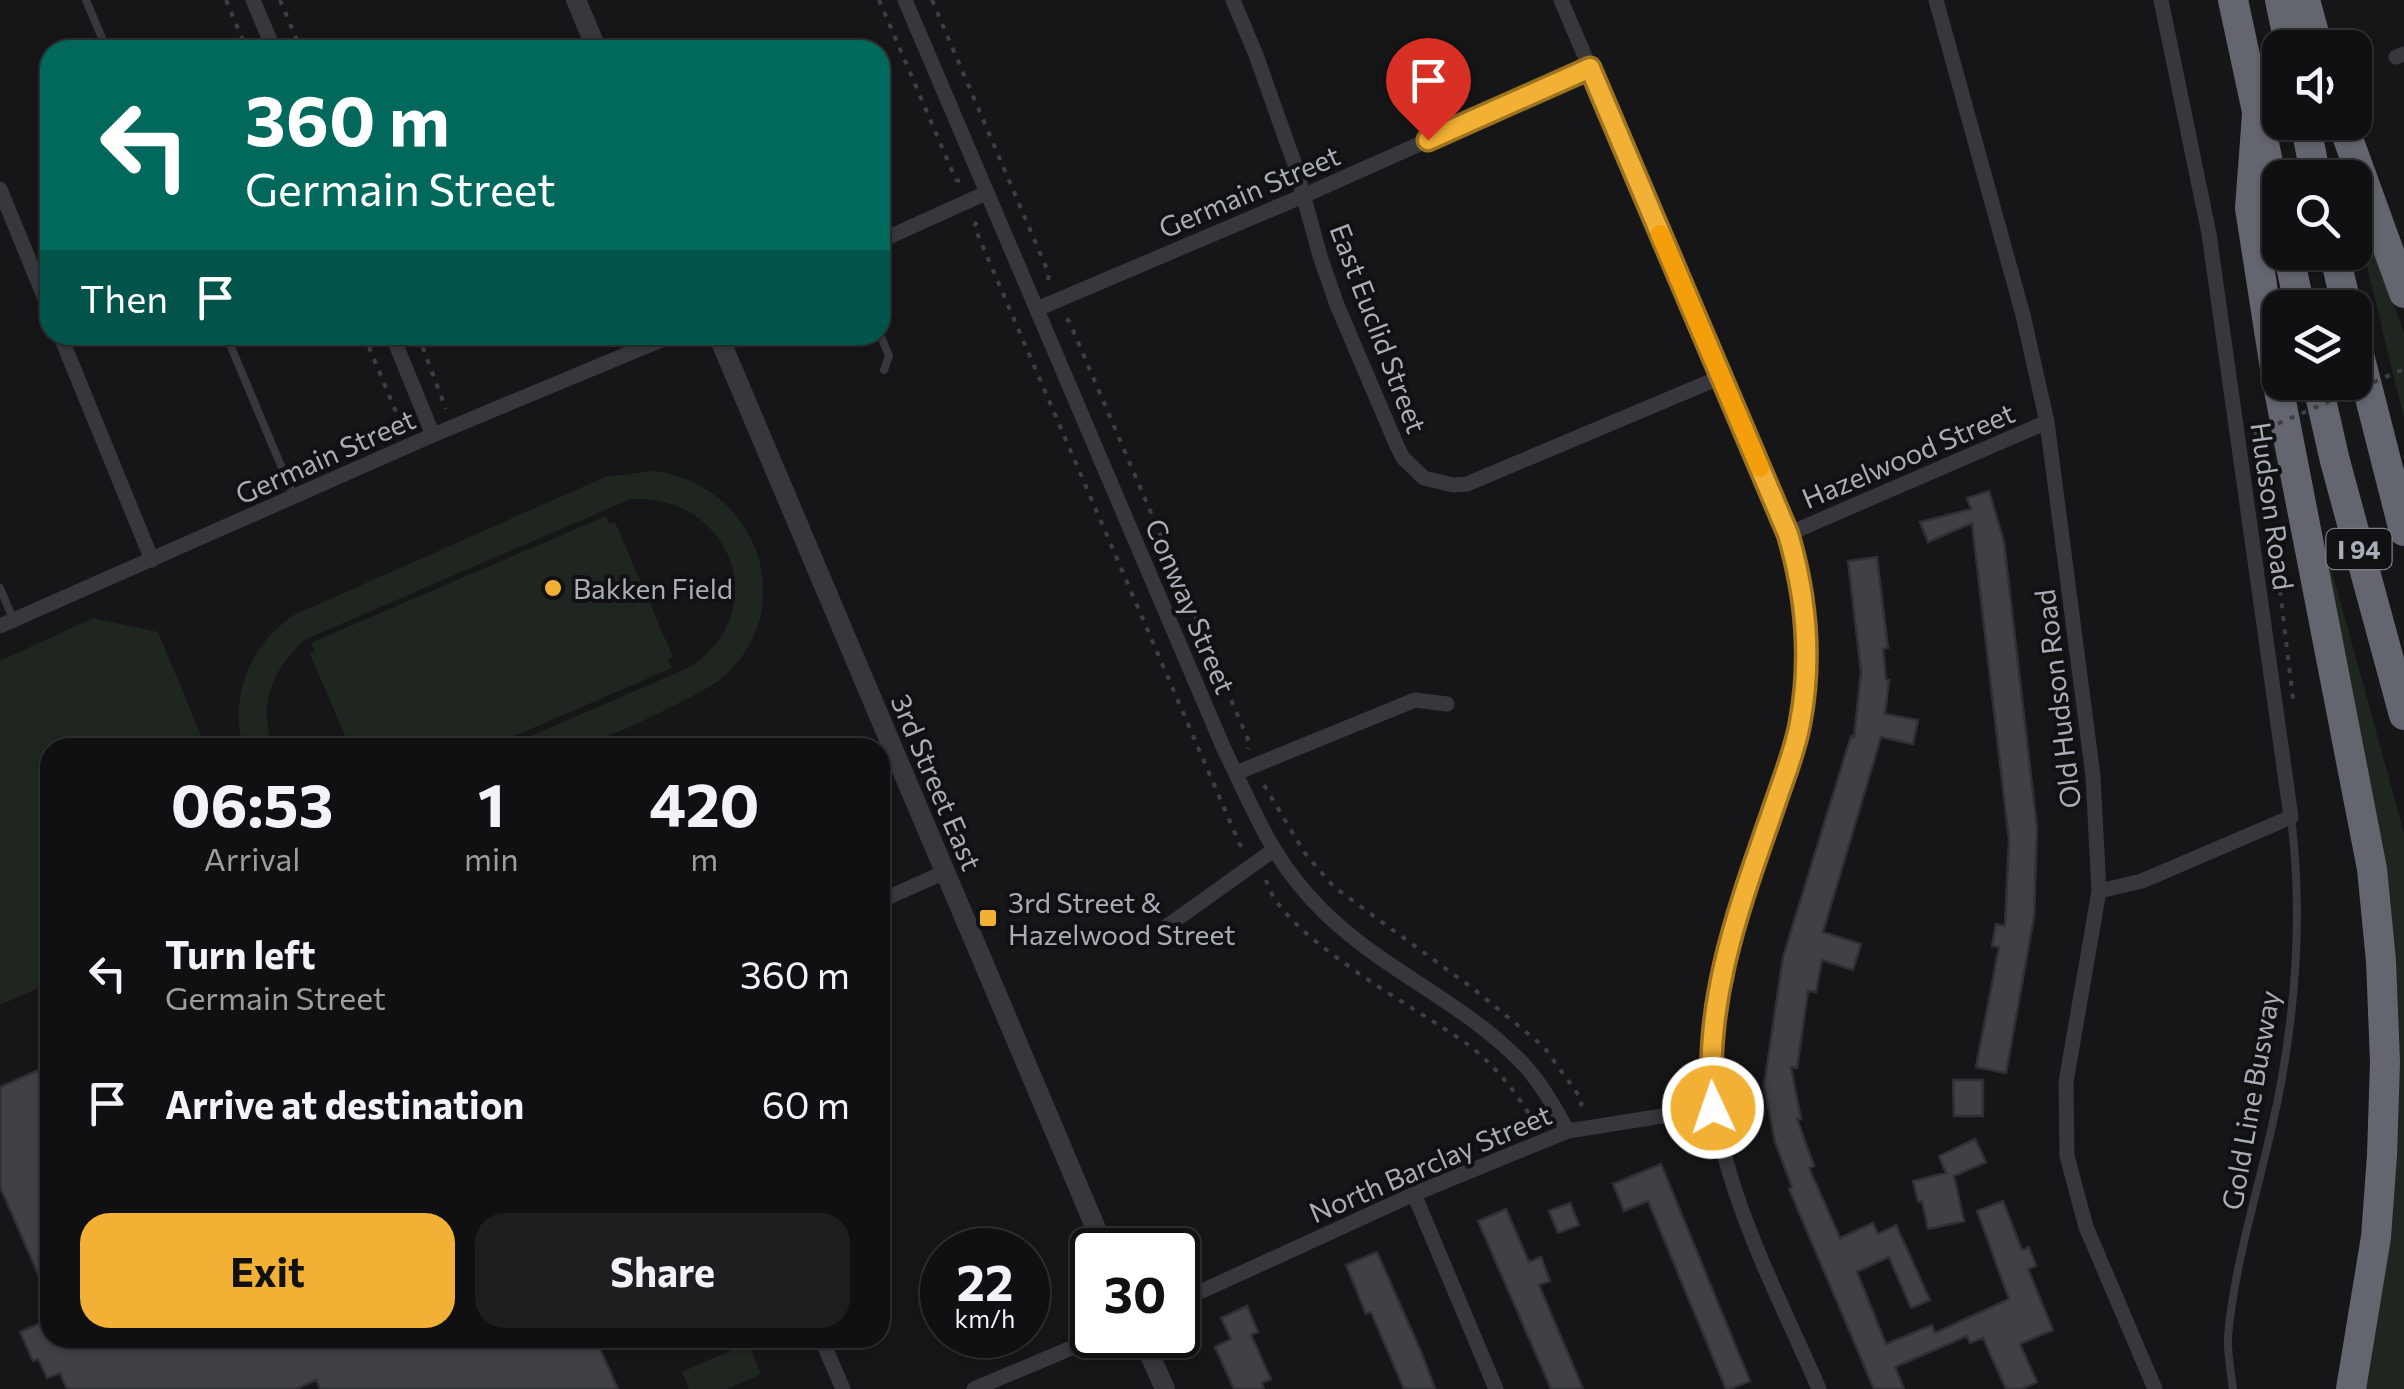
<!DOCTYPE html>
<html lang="en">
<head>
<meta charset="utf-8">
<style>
	:root { --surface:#101012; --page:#1e1e20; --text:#f1f3f6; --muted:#9c9d9f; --line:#303032; --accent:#f2b134 }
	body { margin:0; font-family:Commissioner,sans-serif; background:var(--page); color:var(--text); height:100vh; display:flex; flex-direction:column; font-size:38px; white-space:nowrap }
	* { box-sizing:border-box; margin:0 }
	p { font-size:32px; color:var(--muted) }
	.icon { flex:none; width:55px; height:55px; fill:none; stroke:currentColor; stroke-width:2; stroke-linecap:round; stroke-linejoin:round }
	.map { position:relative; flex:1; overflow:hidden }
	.details { position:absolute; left:40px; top:738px; width:850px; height:610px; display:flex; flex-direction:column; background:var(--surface); border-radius:30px; box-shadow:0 2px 8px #0004,0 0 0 2px var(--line) }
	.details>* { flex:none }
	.guide { position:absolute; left:40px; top:40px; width:850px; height:305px; border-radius:30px; box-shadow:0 2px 8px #0004,0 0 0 2px var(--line); background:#00695c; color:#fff; overflow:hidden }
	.buttons { position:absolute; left:2262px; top:30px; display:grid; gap:20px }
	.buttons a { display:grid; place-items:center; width:110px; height:110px; border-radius:20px; background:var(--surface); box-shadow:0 2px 8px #0004,0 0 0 2px var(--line); font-size:50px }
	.speed { position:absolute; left:920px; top:1228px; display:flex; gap:20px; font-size:50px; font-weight:700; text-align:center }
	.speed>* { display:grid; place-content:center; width:130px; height:130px; border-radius:50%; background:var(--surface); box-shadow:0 2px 8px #0004,0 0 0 2px var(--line); line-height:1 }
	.speed small { font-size:25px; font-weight:400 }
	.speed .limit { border:5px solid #111; border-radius:15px; background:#fff; color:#111 }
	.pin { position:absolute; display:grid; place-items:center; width:85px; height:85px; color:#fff; margin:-102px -42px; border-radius:50% 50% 50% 0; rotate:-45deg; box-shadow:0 0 10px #0007 }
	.pin .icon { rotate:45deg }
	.me { position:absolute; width:110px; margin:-55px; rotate:357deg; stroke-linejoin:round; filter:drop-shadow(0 0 8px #0008) }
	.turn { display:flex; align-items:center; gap:35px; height:210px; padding:0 40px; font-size:45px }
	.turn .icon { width:130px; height:130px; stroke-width:2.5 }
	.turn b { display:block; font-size:70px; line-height:85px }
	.then { display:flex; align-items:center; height:95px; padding:0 40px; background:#0003; gap:20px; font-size:38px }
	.eta { display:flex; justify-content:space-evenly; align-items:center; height:170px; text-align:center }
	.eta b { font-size:60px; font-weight:700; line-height:70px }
	.primary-button { display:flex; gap:20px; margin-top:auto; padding:20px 40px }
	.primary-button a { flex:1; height:115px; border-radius:30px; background:var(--accent); color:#111; font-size:40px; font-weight:700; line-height:115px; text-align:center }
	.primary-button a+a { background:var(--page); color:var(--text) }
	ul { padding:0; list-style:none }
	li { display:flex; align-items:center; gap:30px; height:130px; padding:0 40px }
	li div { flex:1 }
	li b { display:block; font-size:38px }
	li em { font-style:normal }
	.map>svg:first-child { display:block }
	.green { fill:#1e261f }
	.building { fill:#404145; stroke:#303034; stroke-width:2.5 }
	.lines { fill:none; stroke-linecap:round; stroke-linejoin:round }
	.path { stroke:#3d3f44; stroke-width:4; stroke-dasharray:5 8; stroke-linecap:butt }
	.service { stroke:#37383d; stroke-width:8 }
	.minor { stroke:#37383d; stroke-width:15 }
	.tertiary { stroke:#37383d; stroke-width:20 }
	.motorway { stroke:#63666e; stroke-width:30 }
	.path-bridge { stroke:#3d3f44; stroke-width:4; stroke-dasharray:5 8; stroke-linecap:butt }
	.route-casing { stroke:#9d7322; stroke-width:25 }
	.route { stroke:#f2b134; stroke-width:18 }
	.slow { stroke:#f59e0b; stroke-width:18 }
	.poi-dot { fill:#f2b134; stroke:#111113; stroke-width:4 }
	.labels { text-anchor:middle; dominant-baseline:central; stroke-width:8; stroke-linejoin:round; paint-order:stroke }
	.shield { fill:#111113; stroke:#7b7e86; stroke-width:2.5 }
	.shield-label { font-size:25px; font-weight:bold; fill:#a8adb8 }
	.street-label { font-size:28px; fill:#a8adb8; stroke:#111113 }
	.poi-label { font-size:28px; fill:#a8adb8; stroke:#111113; text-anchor:start }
</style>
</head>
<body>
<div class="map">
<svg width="2404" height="1389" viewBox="0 0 2404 1389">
	<rect width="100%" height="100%" fill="#161618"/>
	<path class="green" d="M2355,198L2404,333V418L2355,218Z
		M654,471C755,484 802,603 725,676C707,692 598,744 574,748C552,751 527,748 505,747L690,667C775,611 731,494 631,499L306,639C272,669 258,704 273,747H243C229,695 250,645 294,615L605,477Z
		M606,516L609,524L615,522L673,657L668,660L672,668L489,747H350L310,654L315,651L311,643Z
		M2325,545L2404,833V1389H2361L2390,1120L2317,547Z
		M93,618L158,632L206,747L50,748V983L0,1005V661Z
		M748,1343L761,1374L727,1389H689L682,1372Z"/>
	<path class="building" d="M1989,491L2004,542L2037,828L2034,917L2006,1073L1976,1067L1999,947L1992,946L1996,924L2005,926L2009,840L1972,523L1928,542L1920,522L1971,509L1967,498Z
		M1877,557L1888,648L1883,649L1886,679L1889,680L1885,714L1918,720L1913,744L1881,737L1823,932L1861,944L1853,970L1822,960L1816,992L1808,991L1797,1068L1791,1067L1801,1119H1797L1814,1166L1809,1168L1840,1238L1873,1223L1878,1234L1896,1225L1930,1300L1911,1308L1889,1257L1857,1272L1886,1344L1932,1325L1935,1333L2009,1299L1977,1211L2003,1201L2022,1250L2029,1247L2036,1266L2028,1269L2053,1330L2020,1344L2037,1382L2022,1389H2006L1983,1338L1970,1343L1967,1336L1895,1367L1904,1389H1874L1789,1189L1792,1187L1775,1142L1764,1086L1783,957L1851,736L1854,737L1861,672L1848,561Z
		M50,1065V1301L0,1187V1087Z
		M1953,1080H1983V1116H1954Z
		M1975,1139L1986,1162L1954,1176L1964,1221L1928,1229L1922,1201L1918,1202L1913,1181L1946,1173L1939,1156Z
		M1661,1164L1750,1381L1730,1389H1726L1648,1201L1624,1211L1613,1184Z
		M1570,1203L1579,1225L1558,1233L1549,1211Z
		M1506,1209L1529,1262L1541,1257L1550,1281L1539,1285L1583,1389H1551L1478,1221Z
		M1377,1252L1422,1354L1435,1389H1404L1371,1312L1366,1314L1346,1265Z
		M1247,1306L1258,1332L1251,1335L1271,1379L1262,1383L1264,1389H1234L1215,1347L1231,1339L1221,1318Z
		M50,1319V1338H424L428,1345L445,1338H595L618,1389H320L316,1380L296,1389H67L60,1373L47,1378L38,1359L33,1361L20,1332Z"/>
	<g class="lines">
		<path class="path" d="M226,0L247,50
			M280,0L301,50
			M879,0L956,180L960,181
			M932,0L1049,274L1048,280
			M977,222L974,226L1240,845L1245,848
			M1066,319L1069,321L1250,744L1248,749
			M364,335L401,424L407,427
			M418,335L446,409
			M2261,462L2269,499L2293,699
			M1264,785L1304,852L1334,887L1475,990L1544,1047L1582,1100L1580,1111
			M1266,880C1280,936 1419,1009 1467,1044C1496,1066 1518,1094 1536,1126"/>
		<path class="service" d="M86,0L107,50
			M880,334L889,356L884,370
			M226,335L295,499
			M0,588L14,621
			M2233,1389C2231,1372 2227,1353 2228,1336C2236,1250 2266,1167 2281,1083C2297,995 2302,905 2291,817"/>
		<path class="minor" d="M253,0L274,50
			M905,0L1224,749C1256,814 1271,860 1324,912C1385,972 1468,1004 1526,1067C1543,1086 1555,1109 1568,1131
			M1233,0L1256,55L1295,165L1320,256L1337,305L1397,446L1403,458L1424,478L1453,485L1467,484L1721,377
			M1561,0L1788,534C1831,679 1787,768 1743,903C1729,946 1714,990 1711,1036C1703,1157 1772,1280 1819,1389
			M1936,0L2023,315L2047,422L2093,776L2099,891L2066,1082L2067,1156L2086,1227L2155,1389
			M2396,57L2404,54
			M0,189L50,311
			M880,241L986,193
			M1037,309L1303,196L1590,68
			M60,335L152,560
			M392,335L433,435
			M1788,534L2047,422
			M0,626L433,435L673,335
			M1236,773L1415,700L1447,704
			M2099,891L2142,881L2291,817L2209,234L2161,0
			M880,901L945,872
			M1163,929L1272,851
			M1414,1194L1496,1389
			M1178,1302L1414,1194L1568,1131L1713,1108
			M821,1338L843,1389
			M974,1389L1102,1335"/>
		<path class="tertiary" d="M576,0L597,50
			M718,335L1105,1250
			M1141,1335L1165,1389"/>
		<path class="motorway" d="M2233,0L2280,218
			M2280,0L2290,48
			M2305,0L2318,48
			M2257,114L2250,208L2276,375L2372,869L2381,961L2385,1062L2382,1155L2376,1237L2351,1389
			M2305,122L2316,178
			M2342,122L2404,293
			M2288,252L2300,308
			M2334,252L2347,308
			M2355,339L2404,531
			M2317,382L2335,461L2404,715"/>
		<path class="path-bridge" d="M2254,434L2404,369"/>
	</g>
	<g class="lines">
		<defs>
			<path id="route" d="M1428,140L1590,68L1788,534C1806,595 1812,660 1800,723C1795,751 1784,777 1775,804C1740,905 1703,1000 1713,1108"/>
		</defs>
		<use href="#route" class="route-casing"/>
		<use href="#route" class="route"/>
		<path class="slow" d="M1660,234L1760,468"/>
	</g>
	<g class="poi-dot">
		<circle cx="553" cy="588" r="10"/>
		<rect x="978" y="908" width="20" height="20" rx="5"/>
	</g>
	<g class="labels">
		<rect class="shield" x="2326.5" y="529" width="65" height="40" rx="8"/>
		<g class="shield-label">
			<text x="2359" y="549">I 94</text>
		</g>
		<g class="street-label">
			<text transform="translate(1249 191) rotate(-23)">Germain Street</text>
			<text transform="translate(1379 328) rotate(69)">East Euclid Street</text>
			<text transform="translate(1908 455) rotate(-23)">Hazelwood Street</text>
			<text transform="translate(325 456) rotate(-24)">Germain Street</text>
			<text transform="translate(2273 506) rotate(82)">Hudson Road</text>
			<text transform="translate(1191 606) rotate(67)">Conway Street</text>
			<text transform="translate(2057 699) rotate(-97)">Old Hudson Road</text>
			<text transform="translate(937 782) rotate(67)">3rd Street East</text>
			<text transform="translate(2250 1100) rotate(-80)">Gold Line Busway</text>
			<text transform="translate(1430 1163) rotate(-23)">North Barclay Street</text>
		</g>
		<g class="poi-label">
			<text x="573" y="588">Bakken Field</text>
			<text x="1008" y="902">3rd Street &amp;<tspan x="1008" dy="32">Hazelwood Street</tspan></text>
		</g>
	</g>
</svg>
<div class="buttons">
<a><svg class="icon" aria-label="sound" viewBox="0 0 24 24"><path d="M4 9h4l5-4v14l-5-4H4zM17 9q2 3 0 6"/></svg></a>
<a><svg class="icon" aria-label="search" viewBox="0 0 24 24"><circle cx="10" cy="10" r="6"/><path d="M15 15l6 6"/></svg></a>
<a><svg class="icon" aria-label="layers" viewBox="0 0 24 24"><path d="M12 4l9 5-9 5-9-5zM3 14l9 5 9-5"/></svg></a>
</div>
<div class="speed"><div>22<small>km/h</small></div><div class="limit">30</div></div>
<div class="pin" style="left:1428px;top:140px;background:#d93025"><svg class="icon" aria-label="arrive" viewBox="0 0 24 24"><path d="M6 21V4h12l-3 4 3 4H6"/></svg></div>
<svg class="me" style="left:1713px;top:1108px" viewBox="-20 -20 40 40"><circle r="17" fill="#f2b134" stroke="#fff" stroke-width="3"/><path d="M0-11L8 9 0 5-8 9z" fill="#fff"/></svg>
<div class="guide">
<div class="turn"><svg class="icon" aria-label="left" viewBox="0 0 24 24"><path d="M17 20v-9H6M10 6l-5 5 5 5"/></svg><div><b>360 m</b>Germain Street</div></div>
<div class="then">Then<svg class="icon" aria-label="arrive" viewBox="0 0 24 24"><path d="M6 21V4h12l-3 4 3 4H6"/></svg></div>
</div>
<section class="details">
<div class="eta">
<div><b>06:53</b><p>Arrival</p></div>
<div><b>1</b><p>min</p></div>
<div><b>420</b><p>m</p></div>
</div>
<ul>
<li><svg class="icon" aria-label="left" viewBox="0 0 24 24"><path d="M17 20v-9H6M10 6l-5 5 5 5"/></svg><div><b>Turn left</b><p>Germain Street</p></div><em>360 m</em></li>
<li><svg class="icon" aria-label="arrive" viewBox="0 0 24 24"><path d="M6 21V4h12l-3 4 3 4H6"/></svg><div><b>Arrive at destination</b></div><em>60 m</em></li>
</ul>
<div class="primary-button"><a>Exit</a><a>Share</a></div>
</section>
</div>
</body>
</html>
